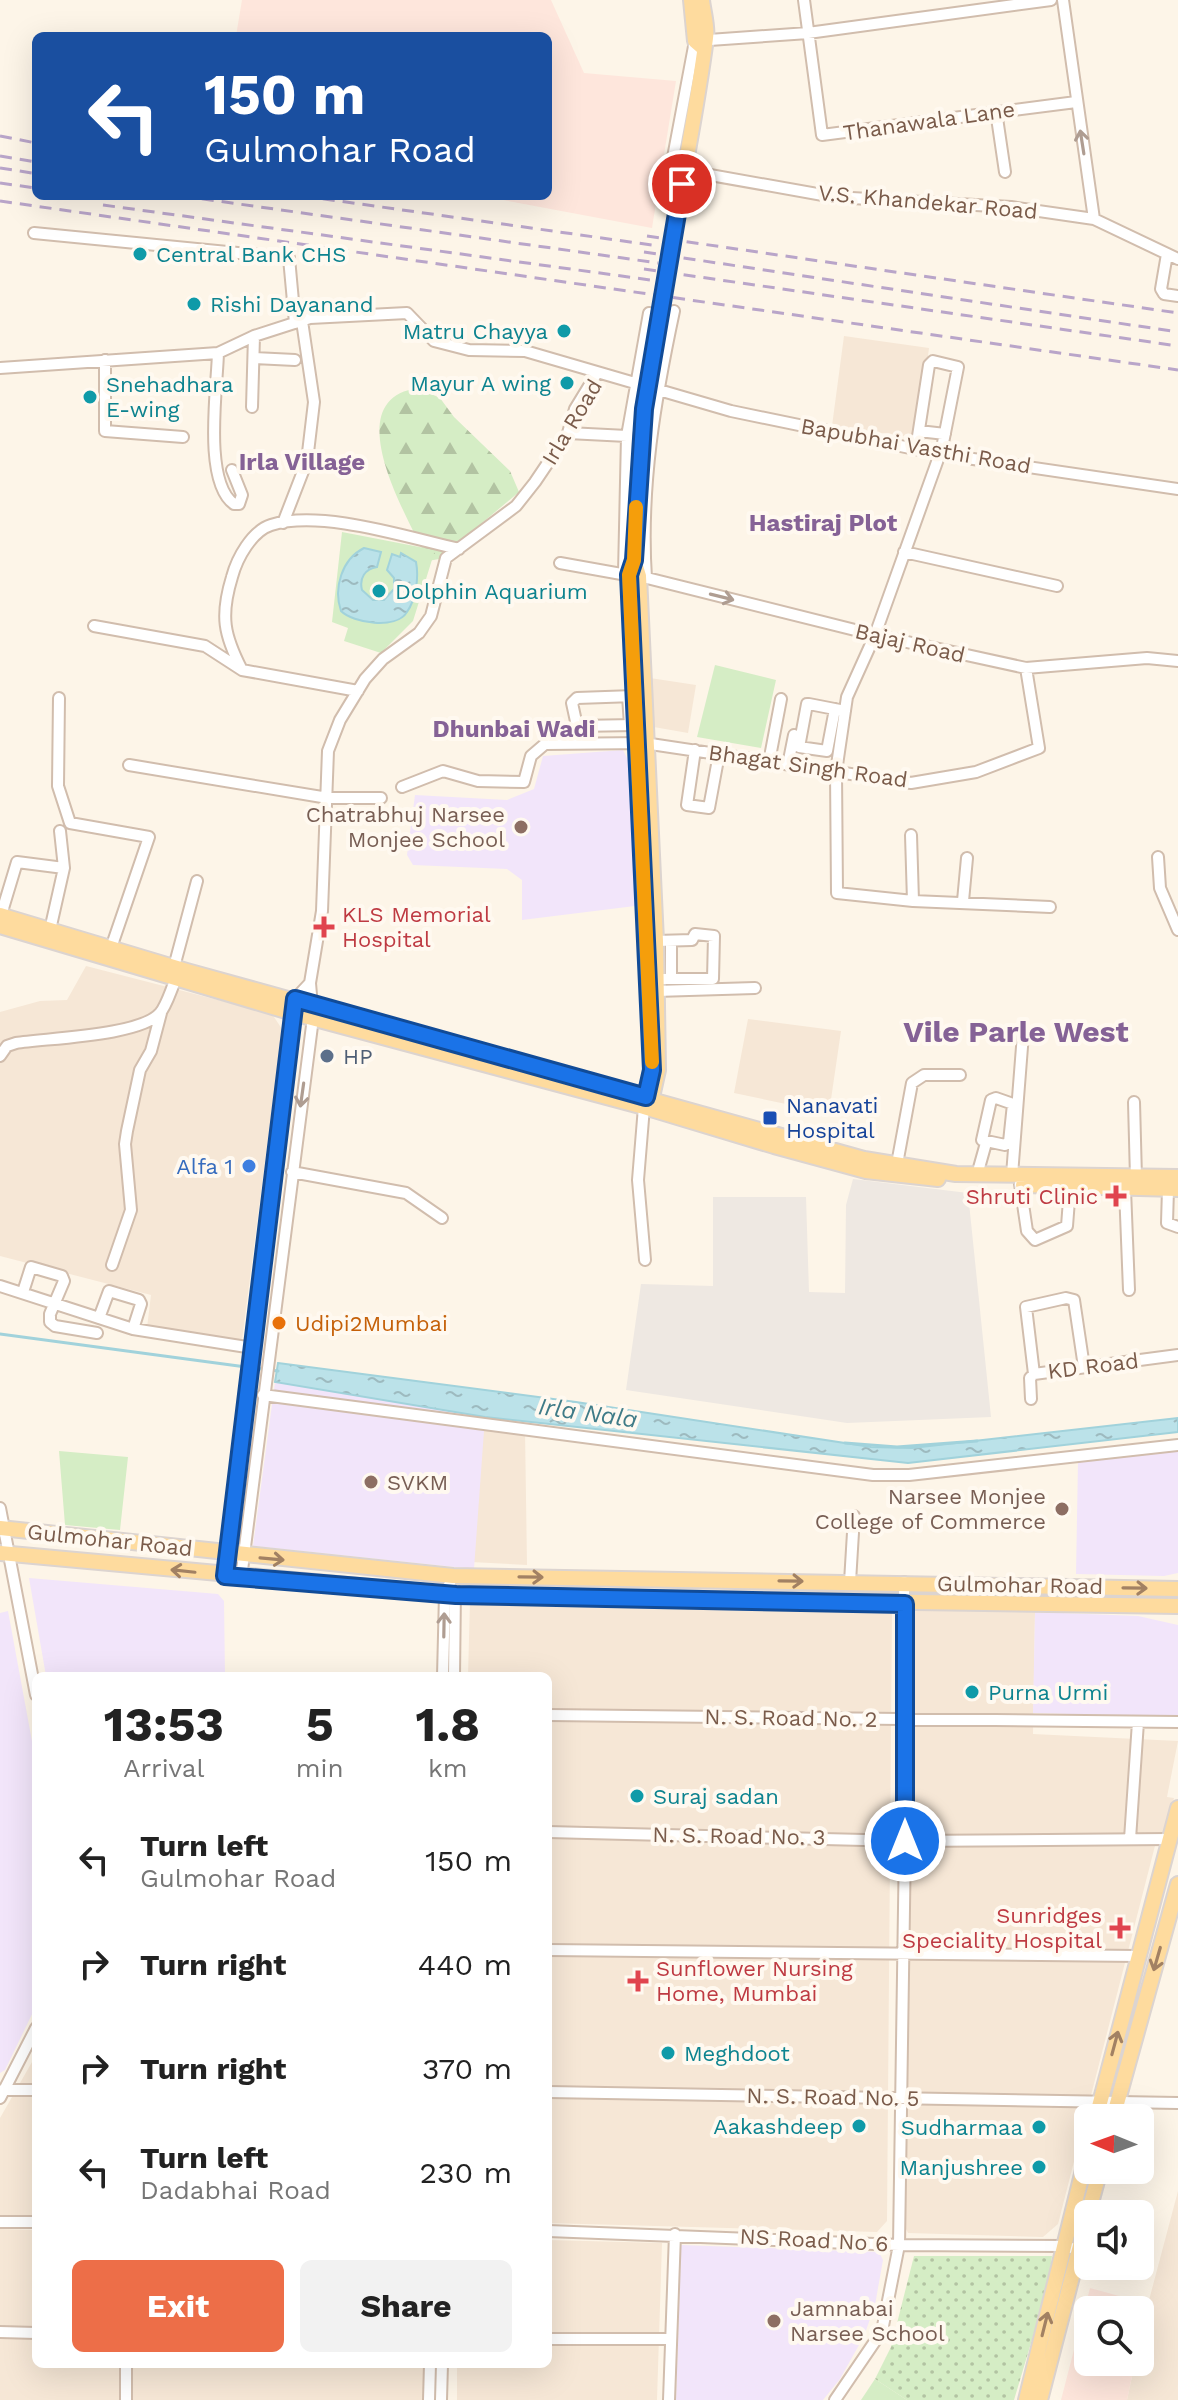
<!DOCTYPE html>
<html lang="en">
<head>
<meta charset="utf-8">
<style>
	:root { --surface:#fff; --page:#f2f2f2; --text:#222; --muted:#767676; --accent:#ed6e48 }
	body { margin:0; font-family:"Work Sans",sans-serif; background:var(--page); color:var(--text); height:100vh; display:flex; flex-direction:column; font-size:30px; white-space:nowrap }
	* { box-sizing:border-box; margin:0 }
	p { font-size:26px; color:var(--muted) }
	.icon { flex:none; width:44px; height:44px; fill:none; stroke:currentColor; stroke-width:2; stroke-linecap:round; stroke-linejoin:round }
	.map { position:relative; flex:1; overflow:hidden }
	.details { position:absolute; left:32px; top:1672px; width:520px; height:696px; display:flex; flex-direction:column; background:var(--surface); border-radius:12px; box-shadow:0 8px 32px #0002 }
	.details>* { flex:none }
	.top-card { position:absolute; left:32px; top:32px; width:520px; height:168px; border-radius:12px; box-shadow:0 8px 32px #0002; background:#1a4fa0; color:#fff; overflow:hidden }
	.needle { width:52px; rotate:271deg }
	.fabs { position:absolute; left:1074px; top:2104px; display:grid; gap:16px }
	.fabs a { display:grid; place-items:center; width:80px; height:80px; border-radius:12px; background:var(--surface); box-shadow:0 8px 32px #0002; font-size:40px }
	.pin { position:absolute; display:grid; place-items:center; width:68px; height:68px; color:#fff; margin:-34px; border:4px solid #fff; border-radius:50%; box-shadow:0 2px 8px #0007 }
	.me { position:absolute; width:88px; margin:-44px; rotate:0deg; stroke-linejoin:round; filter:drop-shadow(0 0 6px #0008) }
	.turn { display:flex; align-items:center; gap:28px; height:168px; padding:0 40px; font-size:36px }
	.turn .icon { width:104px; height:104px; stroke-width:2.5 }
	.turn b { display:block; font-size:56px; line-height:68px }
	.eta { display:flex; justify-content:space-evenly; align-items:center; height:136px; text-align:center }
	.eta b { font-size:48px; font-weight:700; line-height:56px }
	.cta { display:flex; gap:16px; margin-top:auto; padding:16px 40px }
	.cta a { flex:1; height:92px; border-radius:12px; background:var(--accent); color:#fff; font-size:32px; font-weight:700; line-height:92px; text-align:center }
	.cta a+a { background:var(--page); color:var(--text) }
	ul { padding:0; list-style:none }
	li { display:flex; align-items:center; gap:24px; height:104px; padding:0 40px }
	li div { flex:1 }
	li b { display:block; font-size:30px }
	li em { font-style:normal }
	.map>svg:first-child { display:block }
	.residential { fill:#f6e7d6 }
	.commercial { fill:#fee6dc }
	.industrial { fill:#eee8e2 }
	.education { fill:#f2e5fa }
	.grass { fill:url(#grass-dots) }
	.forest { fill:url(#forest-firs) }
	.park { fill:#d5edc5 }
	.water { fill:url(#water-ripples); stroke:#a1d2db; stroke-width:2 }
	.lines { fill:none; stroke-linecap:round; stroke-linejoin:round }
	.stream { stroke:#a1d2db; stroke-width:3 }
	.minor-casing { stroke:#d1bdad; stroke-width:14 }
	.major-casing { stroke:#dcd4d0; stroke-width:18 }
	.minor { stroke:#fff; stroke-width:10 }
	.major { stroke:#fedb9e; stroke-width:14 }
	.rail { stroke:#b9a5c9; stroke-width:3; stroke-dasharray:12 8; stroke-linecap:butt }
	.major-bridge-casing { stroke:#dcd4d0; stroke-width:18; stroke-linecap:butt }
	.major-bridge { stroke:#fedb9e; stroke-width:14 }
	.oneway { stroke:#af9d92 }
	.oneway2 { stroke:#a28163 }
	.route-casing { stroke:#114b97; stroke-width:20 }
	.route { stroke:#1a73e8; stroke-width:14 }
	.slow { stroke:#f59e0b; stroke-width:14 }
	.culture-dot { fill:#0f9aa8; stroke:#fff9f0; stroke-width:3 }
	.education-dot { fill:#8d6e63; stroke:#fff9f0; stroke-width:3 }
	.health-dot { fill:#e0444e; stroke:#fff9f0; stroke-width:3 }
	.service-dot { fill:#5c6f8a; stroke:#fff9f0; stroke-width:3 }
	.transit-dot { fill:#1a4fb4; stroke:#fff9f0; stroke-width:3 }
	.shop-dot { fill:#3f7fe0; stroke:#fff9f0; stroke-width:3 }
	.food-dot { fill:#e8710a; stroke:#fff9f0; stroke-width:3 }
	.labels { text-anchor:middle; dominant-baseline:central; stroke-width:8; stroke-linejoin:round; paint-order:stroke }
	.street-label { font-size:22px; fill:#7a5b4a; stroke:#fff9f0 }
	.culture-label { font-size:22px; fill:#0d838f; stroke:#fff9f0; text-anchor:start }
	.education-label { font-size:22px; fill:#785e54; stroke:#fff9f0; text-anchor:end }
	.health-label { font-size:22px; fill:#be3a42; stroke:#fff9f0; text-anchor:start }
	.service-label { font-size:22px; fill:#4e5e75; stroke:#fff9f0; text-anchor:start }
	.transit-label { font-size:22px; fill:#164399; stroke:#fff9f0; text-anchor:start }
	.shop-label { font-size:22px; fill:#366cbe; stroke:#fff9f0; text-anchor:end }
	.food-label { font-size:22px; fill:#c56008; stroke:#fff9f0; text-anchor:start }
	.neighbourhood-label { font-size:24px; font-weight:bold; fill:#856296; stroke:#fff9f0 }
	.water-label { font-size:24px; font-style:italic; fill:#3f7b87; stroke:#fff9f0 }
	.district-label { font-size:30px; font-weight:bold; fill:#856296; stroke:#fff9f0 }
</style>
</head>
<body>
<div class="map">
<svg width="1178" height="2400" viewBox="0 0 1178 2400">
	<defs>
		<pattern id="grass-dots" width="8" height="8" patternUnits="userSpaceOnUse" patternTransform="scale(2)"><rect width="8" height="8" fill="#d5edc5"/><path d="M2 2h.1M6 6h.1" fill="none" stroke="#b2c3a2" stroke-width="1.8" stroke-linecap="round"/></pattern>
		<pattern id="forest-firs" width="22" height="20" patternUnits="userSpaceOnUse" patternTransform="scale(2)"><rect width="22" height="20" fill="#d5edc5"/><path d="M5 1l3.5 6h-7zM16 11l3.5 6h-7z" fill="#b2c3a2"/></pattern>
		<pattern id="water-ripples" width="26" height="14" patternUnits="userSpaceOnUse" patternTransform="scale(2)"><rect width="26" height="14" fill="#bbe2e9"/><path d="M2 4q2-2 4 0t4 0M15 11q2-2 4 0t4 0" fill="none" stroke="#9dbabf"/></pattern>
	</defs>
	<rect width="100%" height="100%" fill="#fdf5e8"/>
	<path class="residential" d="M844,336L929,348L917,438L832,426Z
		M650,678L696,685L688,733L648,726Z
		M86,966L272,1014L282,1029L242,1340L147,1328L151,1295L0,1256V1012L40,1001L67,1000Z
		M748,1019L841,1031L829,1113L734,1093Z
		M473,1425L525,1430L527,1565L471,1562Z
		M470,1602L892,1609L887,2221L877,2232L548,2223V1676H468Z
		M915,1610L1035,1612L1033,1734L1178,1741L1167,1797L1174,1798L1162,1838H1157L1058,2224L1043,2237L908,2233L905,2227L911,1616Z
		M36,2055V2215H0V2118Z
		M1178,2191V2400H1127L1135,2362H1140V2340L1148,2304Z
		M0,2229L36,2230V2364H423V2400H0Z
		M548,2240L662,2243L657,2400H457V2364H548Z"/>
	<path class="commercial" d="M242,0H551L584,73L676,81L652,228L482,196H548V36H236Z
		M1090,2288L1148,2304L1140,2340V2310H1088V2362H1135L1127,2400H1061Z"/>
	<path class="industrial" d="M853,1179L968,1193L991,1417L847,1423L626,1390L641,1284L713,1286V1197H806L809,1292L845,1293L846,1205Z"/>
	<path class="education" d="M623,750L628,760L635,906L522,920V880L507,869L413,865L407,855L415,795L507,800L534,789L543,756Z
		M275,1382L485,1417L474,1569L253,1546Z
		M1178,1450V1573L1164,1576L1076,1574L1078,1462Z
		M29,1578L218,1594L224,1601L225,1676H46Z
		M8,1611L36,1763V2006L5,2070L0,2073V1613Z
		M1035,1612L1138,1616L1178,1625V1717L1033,1713Z
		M681,2245L879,2252L883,2260L875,2305L864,2336L840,2379L823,2400H676Z"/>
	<path class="grass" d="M914,2256H1052L1048,2286L1014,2400H907L875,2379L891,2347Z"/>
	<path class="forest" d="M418,388L440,398L454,417L510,471L519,492L439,559L428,561C409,519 335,400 418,388Z"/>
	<path class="park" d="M342,532L435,550L413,621L381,653L344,641L348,628L332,622Z
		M715,665L776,680L761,748L697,737Z
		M59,1451L128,1457L120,1530L65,1525Z
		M875,2379L907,2400H861Z"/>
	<path class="water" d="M364,548L381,552L377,567C365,569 359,578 362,590L373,600H384L394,589V578L387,570L392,554L400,557L401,553L416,562C419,577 416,599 407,612C396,630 353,623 341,611C333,588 342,559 364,548Z
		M278,1363L576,1402L871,1447L912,1448L1178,1418V1432L908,1463L485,1417L275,1382Z"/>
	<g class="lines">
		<path class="stream" d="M0,1334L246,1367
			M253,1368L278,1371
			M845,1443L897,1447L977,1441"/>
		<defs>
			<path id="minor" d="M804,0L822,135L1076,102
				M1051,0L808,33L695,41L671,168L834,197L1011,207L1094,219L1178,259
				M1063,0L1094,219
				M996,111L1005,172
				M34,233L289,258L295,323
				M1167,254L1161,289L1164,294L1178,296
				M218,353C217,389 203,482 234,504H239L242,495L232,470
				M254,358L295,360
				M105,360V431L183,437
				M0,368L218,353L254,336L310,318L407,313L434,341L469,350L525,351L731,411L939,454L1178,489
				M252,407L254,336
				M919,431L945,434
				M568,433L627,436
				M916,449L929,365L933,361L958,367L942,448L875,635L847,697L836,772L837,893L913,901L1050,907
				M283,523L307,461L314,402L302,321
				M904,552L1057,586
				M560,563L627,575
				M624,574L627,436L649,313
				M639,576L875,635L1026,668L1147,658L1178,661
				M646,578C640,487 655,400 674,311
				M94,626L205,646L242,670L358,691
				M242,670C224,635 220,616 232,577C237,558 252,531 271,525C321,509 409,538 459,549
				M628,696L630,725
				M634,696L577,698L572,703L577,726L635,725
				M59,698L58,786L70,823L149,837L111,948
				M835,709L827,751L799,747L807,704H809L845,711
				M695,750L687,805L709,808L719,754
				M769,762L781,699
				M129,765L328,798H381
				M788,765L794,735
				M402,787L443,771L478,781L524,782L531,756L545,744L644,743L911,783L976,772L1039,748L1026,668
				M60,831L64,868
				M911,835L913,901
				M1158,857L1160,888L1178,930
				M963,901L967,858
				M1,915L17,862L64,868L50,930
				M656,941L692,940L695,934L714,936L713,979H656
				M671,941V979
				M174,967L197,881
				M656,991L755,988
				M0,1056L7,1046L16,1043C48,1038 140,1036 160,1013C167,1005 171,989 176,979
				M996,1098L1013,1104L1009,1142L1005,1145L982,1140L991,1100Z
				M1134,1102L1136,1178
				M644,1107L638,1180L645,1260
				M897,1164L912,1083L924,1075H960
				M292,1172L406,1193L442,1218
				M977,1175L986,1143
				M1012,1175L1023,1034
				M1020,1184L1027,1231L1035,1240L1067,1226L1070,1187
				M1125,1189L1129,1290
				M1168,1189L1167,1223L1178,1227
				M112,1265L131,1210L125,1144L127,1131L140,1070L151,1051L161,1013
				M0,1286L133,1329L253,1348
				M23,1292L31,1267L62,1276L64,1281L50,1314V1322L55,1326L97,1333
				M99,1318L109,1291L139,1300L141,1304L133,1329
				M1034,1374L1026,1307L1066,1298L1074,1300L1084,1367
				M263,1395L873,1475H909L1178,1445
				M1031,1399L1030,1378L1034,1374L1178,1355
				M0,1508L36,1695
				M225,1576L295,999L310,983L322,911L328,751L340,720L365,679L383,659L419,633L431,616L446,558L516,506L535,482L568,433L575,409L597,373
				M241,1578L313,1018L310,983
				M850,1582L854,1516
				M443,1676L445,1594L453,1576
				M454,1676L455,1590
				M548,1715L1178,1722
				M548,1832L905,1841L1169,1839
				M1130,1839L1138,1722
				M548,1950L1138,1956
				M2,2090H36
				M548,2092L1178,2103
				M0,2098L36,2028
				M0,2222H36
				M548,2231L899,2245L1064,2246L1079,2250
				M0,2332L36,2333
				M548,2339H671
				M126,2400V2364
				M429,2400L430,2364
				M441,2400L442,2364
				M669,2400L675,2234
				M835,2400L882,2331L899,2245L905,1841L904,1582"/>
			<path id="major" d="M691,0L695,41L702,47
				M687,156C694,117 701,76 706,38C708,27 703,11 702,0
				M634,560L639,576L656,941L658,1070L650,1106
				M0,915L187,971L864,1159L956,1174L1178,1177
				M0,926L293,1013L644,1107L774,1146L866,1171L938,1179
				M1023,1185L1178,1189
				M0,1528L453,1576L1178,1589
				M0,1553L456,1595L1178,1606
				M1096,2118L1178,1808
				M1113,2118L1178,1884
				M1088,2214L1100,2170
				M1026,2400L1088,2150
				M1040,2400L1088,2215"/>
		</defs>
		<use href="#minor" class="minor-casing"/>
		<use href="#major" class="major-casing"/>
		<use href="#minor" class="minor"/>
		<use href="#major" class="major"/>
		<path class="rail" d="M0,136L36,143
			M0,156L36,162
			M0,168L32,173
			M0,183L36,188
			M182,196L658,263
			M303,196L659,246
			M0,201L1178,370
			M103,205L658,281
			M647,236L1178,313
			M644,252L1178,332
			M644,269L1178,346"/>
		<defs>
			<path id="major-bridge" d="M634,560L644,409L687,156"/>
		</defs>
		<use href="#major-bridge" class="major-bridge-casing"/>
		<use href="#major-bridge" class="major-bridge"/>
	</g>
	<defs><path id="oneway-shaft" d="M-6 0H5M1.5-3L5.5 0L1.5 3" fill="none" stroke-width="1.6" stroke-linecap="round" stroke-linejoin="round" transform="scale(2)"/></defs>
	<g class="oneway">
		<use href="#oneway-shaft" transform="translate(1082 142) rotate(-99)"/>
		<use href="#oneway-shaft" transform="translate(722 597) rotate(14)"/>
		<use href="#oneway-shaft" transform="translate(302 1095) rotate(98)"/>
		<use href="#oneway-shaft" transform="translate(444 1625) rotate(-89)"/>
	</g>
	<g class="oneway2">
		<use href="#oneway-shaft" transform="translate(272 1559) rotate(5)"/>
		<use href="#oneway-shaft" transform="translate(183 1571) rotate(-174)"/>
		<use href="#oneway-shaft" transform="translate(531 1577) rotate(1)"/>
		<use href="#oneway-shaft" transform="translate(791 1581) rotate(1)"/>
		<use href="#oneway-shaft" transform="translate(1135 1588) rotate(1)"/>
		<use href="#oneway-shaft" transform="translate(1157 1959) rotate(106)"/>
		<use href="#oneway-shaft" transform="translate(1115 2043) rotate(-75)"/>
		<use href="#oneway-shaft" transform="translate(1045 2324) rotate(-76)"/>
	</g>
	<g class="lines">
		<defs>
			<path id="route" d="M682,184L644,409L634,560L629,575L652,1070L646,1097L295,999L225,1576L456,1595L905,1604V1841"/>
		</defs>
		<use href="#route" class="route-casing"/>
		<use href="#route" class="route"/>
		<path class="slow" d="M636,507L634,560L629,575L652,1062"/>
	</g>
	<g class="culture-dot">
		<circle cx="140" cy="254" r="8"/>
		<circle cx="194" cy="304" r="8"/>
		<circle cx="564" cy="331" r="8"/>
		<circle cx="567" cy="383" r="8"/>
		<circle cx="90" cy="397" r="8"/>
		<circle cx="379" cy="591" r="8"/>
		<circle cx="972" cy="1692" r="8"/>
		<circle cx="637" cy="1796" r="8"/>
		<circle cx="668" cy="2053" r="8"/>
		<circle cx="859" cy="2126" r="8"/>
		<circle cx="1039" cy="2127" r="8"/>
		<circle cx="1039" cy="2167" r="8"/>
	</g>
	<g class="education-dot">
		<circle cx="521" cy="827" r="8"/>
		<circle cx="371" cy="1482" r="8"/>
		<circle cx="1062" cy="1509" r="8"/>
		<circle cx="774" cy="2321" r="8"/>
	</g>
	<g class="health-dot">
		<path d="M320 915h8v8h8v8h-8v8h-8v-8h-8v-8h8z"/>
		<path d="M1112 1184h8v8h8v8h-8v8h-8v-8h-8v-8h8z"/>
		<path d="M1116 1916h8v8h8v8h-8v8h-8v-8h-8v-8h8z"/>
		<path d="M634 1969h8v8h8v8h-8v8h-8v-8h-8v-8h8z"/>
	</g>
	<circle class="service-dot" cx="327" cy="1056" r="8"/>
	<rect class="transit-dot" x="762" y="1110" width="16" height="16" rx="4"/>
	<circle class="shop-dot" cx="249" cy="1166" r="8"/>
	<circle class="food-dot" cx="279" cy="1323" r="8"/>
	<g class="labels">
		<g class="street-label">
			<text transform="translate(929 121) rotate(-8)">Thanawala Lane</text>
			<text transform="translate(928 202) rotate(5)">V.S. Khandekar Road</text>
			<text transform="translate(572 422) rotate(-59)">Irla Road</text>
			<text transform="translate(916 446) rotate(10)">Bapubhai Vasthi Road</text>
			<text transform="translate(910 643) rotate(13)">Bajaj Road</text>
			<text transform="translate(808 766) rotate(8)">Bhagat Singh Road</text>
			<text transform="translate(1093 1366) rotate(-7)">KD Road</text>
			<text transform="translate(110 1540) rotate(6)">Gulmohar Road</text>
			<text transform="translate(1020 1585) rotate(1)">Gulmohar Road</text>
			<text transform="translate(791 1718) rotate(1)">N. S. Road No. 2</text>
			<text transform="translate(739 1836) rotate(1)">N. S. Road No. 3</text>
			<text transform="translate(833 2097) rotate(1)">N. S. Road No. 5</text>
			<text transform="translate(814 2240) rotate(3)">NS Road No 6</text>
		</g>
		<g class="culture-label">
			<text x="156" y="254">Central Bank CHS</text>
			<text x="210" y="304">Rishi Dayanand</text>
			<text x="548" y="331" text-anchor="end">Matru Chayya</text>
			<text x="551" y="383" text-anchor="end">Mayur A wing</text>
			<text x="106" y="384">Snehadhara<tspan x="106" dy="25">E-wing</tspan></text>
			<text x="395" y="591">Dolphin Aquarium</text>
			<text x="988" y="1692">Purna Urmi</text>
			<text x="653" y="1796">Suraj sadan</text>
			<text x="684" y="2053">Meghdoot</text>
			<text x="843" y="2126" text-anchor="end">Aakashdeep</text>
			<text x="1023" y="2127" text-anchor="end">Sudharmaa</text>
			<text x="1023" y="2167" text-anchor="end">Manjushree</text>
		</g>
		<g class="education-label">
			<text x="505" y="814">Chatrabhuj Narsee<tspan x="505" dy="25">Monjee School</tspan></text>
			<text x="387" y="1482" text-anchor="start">SVKM</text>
			<text x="1046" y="1496">Narsee Monjee<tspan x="1046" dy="25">College of Commerce</tspan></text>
			<text x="790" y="2308" text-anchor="start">Jamnabai<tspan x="790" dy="25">Narsee School</tspan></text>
		</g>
		<g class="health-label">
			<text x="342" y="914">KLS Memorial<tspan x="342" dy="25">Hospital</tspan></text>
			<text x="1098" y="1196" text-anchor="end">Shruti Clinic</text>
			<text x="1102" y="1915" text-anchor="end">Sunridges<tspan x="1102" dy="25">Speciality Hospital</tspan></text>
			<text x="656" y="1968">Sunflower Nursing<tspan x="656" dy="25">Home, Mumbai</tspan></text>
		</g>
		<g class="service-label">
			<text x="343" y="1056">HP</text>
		</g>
		<g class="transit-label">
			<text x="786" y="1105">Nanavati<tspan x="786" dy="25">Hospital</tspan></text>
		</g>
		<g class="shop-label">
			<text x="233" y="1166">Alfa 1</text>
		</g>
		<g class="food-label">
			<text x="295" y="1323">Udipi2Mumbai</text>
		</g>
		<g class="neighbourhood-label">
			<text x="302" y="462">Irla Village</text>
			<text x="823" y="523">Hastiraj Plot</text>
			<text x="514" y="729">Dhunbai Wadi</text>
		</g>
		<g class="water-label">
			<text transform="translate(588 1413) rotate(8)">Irla Nala</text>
		</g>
		<g class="district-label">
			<text x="1016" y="1031">Vile Parle West</text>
		</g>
	</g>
</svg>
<div class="fabs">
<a><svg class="needle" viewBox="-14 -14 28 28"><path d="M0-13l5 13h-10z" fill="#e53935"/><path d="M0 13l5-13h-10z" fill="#767676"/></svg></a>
<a><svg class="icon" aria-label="sound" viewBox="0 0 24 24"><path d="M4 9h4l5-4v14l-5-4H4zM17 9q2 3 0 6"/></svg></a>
<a><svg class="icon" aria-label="search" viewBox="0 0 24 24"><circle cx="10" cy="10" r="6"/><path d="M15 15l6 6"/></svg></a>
</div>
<div class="pin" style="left:682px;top:184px;background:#d93025"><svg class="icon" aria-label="arrive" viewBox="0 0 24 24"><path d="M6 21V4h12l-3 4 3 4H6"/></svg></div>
<svg class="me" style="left:905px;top:1841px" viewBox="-20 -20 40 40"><circle r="17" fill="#1a73e8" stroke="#fff" stroke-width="3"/><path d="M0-11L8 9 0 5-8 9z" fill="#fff"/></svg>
<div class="top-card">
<div class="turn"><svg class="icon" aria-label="left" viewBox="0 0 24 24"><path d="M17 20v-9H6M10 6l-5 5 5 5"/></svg><div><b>150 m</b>Gulmohar Road</div></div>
</div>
<section class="details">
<div class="eta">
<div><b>13:53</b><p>Arrival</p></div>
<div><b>5</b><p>min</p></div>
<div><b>1.8</b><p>km</p></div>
</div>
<ul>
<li><svg class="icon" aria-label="left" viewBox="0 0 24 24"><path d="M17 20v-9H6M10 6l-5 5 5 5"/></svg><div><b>Turn left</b><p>Gulmohar Road</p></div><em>150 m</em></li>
<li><svg class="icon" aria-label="right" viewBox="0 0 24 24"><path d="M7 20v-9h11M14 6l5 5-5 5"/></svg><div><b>Turn right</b></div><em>440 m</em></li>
<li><svg class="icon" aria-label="right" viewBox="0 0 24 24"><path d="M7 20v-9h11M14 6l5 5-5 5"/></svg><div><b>Turn right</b></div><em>370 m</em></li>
<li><svg class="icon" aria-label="left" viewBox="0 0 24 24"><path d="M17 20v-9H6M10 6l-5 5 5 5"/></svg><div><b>Turn left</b><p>Dadabhai Road</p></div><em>230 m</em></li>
</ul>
<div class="cta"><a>Exit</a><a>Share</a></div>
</section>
</div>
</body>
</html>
